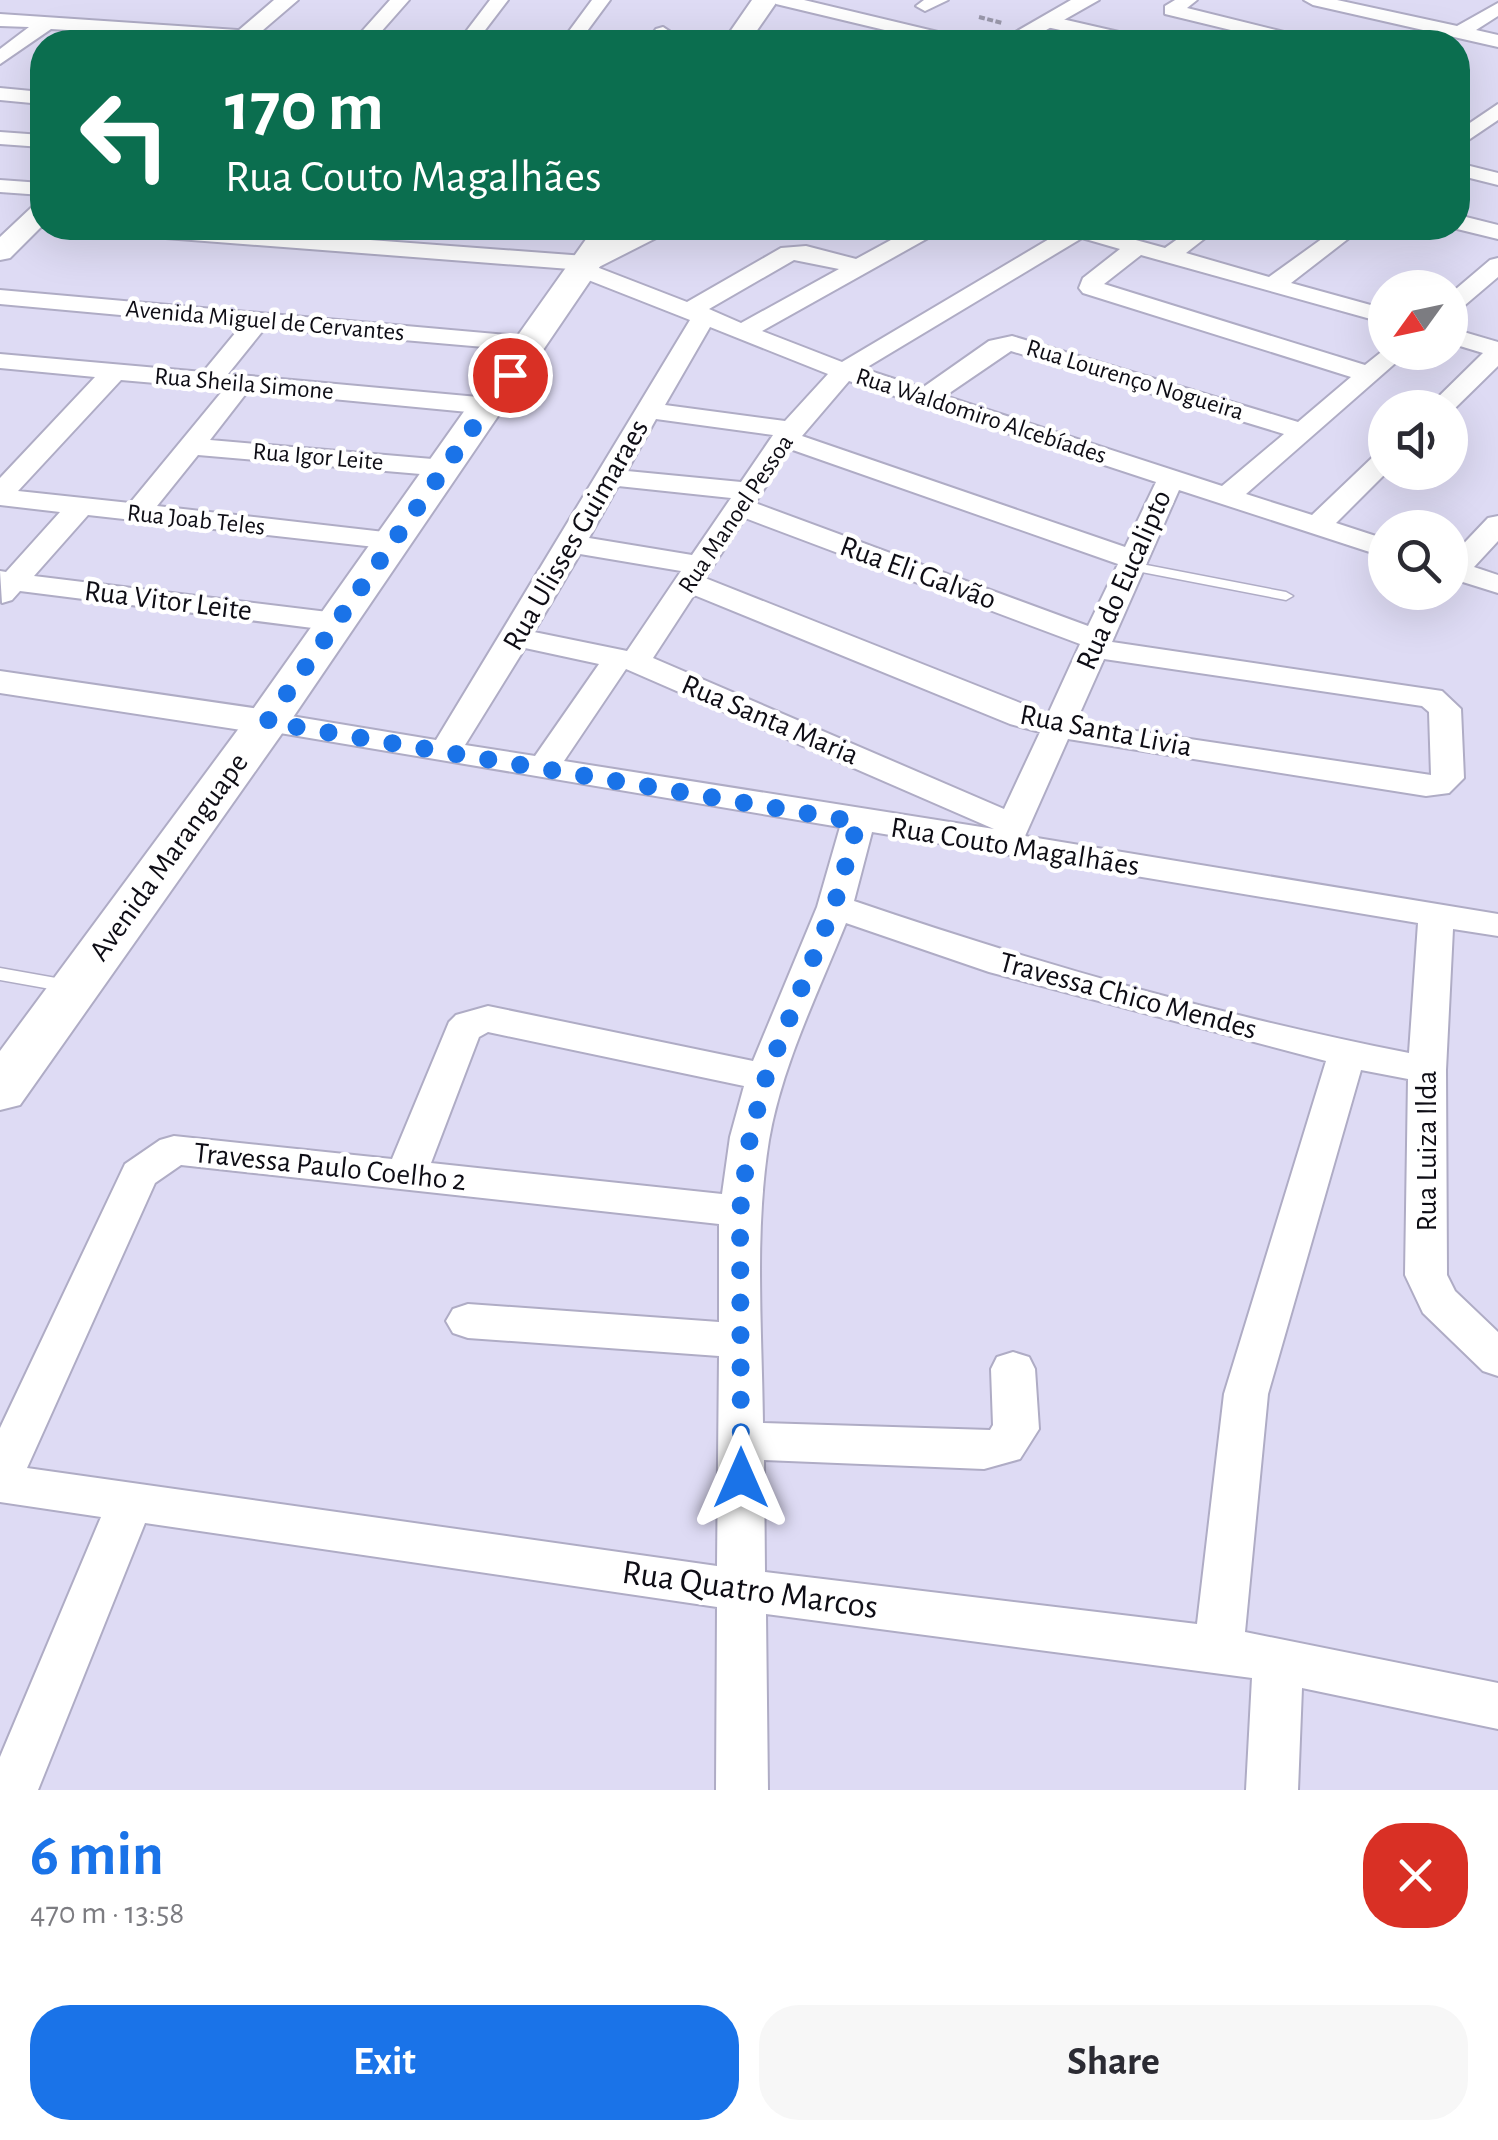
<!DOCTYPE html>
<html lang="en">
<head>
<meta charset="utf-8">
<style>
	:root { --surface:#fff; --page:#f7f7f7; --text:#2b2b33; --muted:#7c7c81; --accent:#1a73e8 }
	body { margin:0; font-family:"Alegreya Sans",sans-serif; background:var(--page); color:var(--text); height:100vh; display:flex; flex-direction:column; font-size:38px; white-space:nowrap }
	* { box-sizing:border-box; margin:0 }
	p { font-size:32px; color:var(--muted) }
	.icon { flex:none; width:55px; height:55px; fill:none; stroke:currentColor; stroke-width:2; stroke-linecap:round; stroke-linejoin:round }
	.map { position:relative; height:1790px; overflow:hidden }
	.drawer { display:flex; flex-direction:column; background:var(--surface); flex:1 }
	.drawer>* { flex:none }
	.hud { position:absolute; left:30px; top:30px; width:1440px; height:210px; border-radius:40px; box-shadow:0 10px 40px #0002; background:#0b6e4f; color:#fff; overflow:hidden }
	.needle { width:65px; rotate:237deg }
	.tools { position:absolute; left:1368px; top:270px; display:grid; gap:20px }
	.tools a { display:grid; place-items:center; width:100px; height:100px; border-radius:50%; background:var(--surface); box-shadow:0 10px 40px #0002; font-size:50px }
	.pin { position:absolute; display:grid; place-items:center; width:85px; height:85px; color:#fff; margin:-42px; border:5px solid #fff; border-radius:50%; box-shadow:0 2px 10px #0007 }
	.me { position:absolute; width:110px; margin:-55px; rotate:0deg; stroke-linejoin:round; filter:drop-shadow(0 0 8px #0008) }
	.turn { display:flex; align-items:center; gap:35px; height:210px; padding:0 30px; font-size:45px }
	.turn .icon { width:130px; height:130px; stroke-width:2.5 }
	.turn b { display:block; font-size:70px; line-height:85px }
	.round { display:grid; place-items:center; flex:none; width:105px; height:105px; border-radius:40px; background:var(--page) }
	.overview { display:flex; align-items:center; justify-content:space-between; height:170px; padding:0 30px }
	h1 { font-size:60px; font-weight:600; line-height:75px; color:var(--accent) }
	.button { display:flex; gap:20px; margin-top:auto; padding:20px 30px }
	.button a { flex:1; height:115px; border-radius:40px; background:var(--accent); color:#fff; font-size:40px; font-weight:600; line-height:115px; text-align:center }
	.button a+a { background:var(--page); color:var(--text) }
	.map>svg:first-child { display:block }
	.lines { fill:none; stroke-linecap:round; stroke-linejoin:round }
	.service-casing { stroke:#afacc5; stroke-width:3 }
	.minor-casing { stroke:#afacc5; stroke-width:4 }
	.tertiary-casing { stroke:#afacc5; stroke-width:4 }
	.secondary-casing { stroke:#afacc5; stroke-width:4 }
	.path { stroke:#9a98ab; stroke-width:4; stroke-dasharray:6 2.5; stroke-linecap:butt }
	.service { fill:#fff; fill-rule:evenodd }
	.minor { fill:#fff; fill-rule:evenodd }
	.tertiary { fill:#fff; fill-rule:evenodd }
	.secondary { fill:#fff; fill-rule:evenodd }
	.route { stroke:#1a73e8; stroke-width:18; stroke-dasharray:0 32.4 }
	.labels { text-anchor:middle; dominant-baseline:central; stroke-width:9; stroke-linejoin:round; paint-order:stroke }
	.far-street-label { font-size:25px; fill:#0e0d15; stroke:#fff }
	.street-label { font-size:30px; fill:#0e0d15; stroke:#fff }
	.near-street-label { font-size:35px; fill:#0e0d15; stroke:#fff }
</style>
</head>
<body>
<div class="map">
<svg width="1498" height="1790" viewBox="0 0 1498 1790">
	<rect width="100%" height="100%" fill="#dedbf4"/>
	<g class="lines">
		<defs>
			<path id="service" d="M1131,562L1286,592L1293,596L1286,600L1126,569L1124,566Z
				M0,968L73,981L82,987L73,993L0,980Z"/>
			<path id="minor" d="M390,0H409L372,42H269L51,29L0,64V49L29,27L0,26V14L356,38Z
				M490,0H508L476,42H458Z
				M592,0H610L579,42H561Z
				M773,0H804L963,38L965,42H935L776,4Z
				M924,0H948L925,11L916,6Z
				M1175,0H1197L1187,8L1308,38L1310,42H1280L1165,14V6Z
				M1304,0H1337L1457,26L1498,3V16L1476,30L1498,35V47L1313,5Z
				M1049,16L1145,38L1147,42H1115L1042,26L1040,22Z
				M663,27L672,33L665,42H646L656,29Z
				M0,88L42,92V104L0,100Z
				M1498,104V120L1458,147V131Z
				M0,132L42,135V147L0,144Z
				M1458,163L1498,173V185L1458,175Z
				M0,180L42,183V195L0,192Z
				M1458,215L1498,225V239L1453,228H1458Z
				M116,228H209L585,256L593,258L594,266L687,302L781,248L806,246L856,259L913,228H940L937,233L762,331L842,362L1061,232L1058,228H1092L1165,248L1193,228H1218L1186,253L1269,277L1337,228H1362L1291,283L1385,309V323L1141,255L1104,284L1365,365L1385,349V352H1408L1246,494L1312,515L1376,454L1385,452L1387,472L1336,523L1385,539V557L1179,490L1112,642L1442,691L1461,709L1464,778L1449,793L1426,796L1068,739L1025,836L1498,914V936L1453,929L1446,1070L1447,1275L1455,1291L1498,1332V1376L1483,1371L1423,1313L1405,1275L1408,1079L1361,1070L1268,1394L1245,1632L1498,1683V1729L1302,1688L1298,1790H1246L1252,1678L766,1614L768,1790H716L717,1607L145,1523L38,1790H0V1757L101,1517L0,1502V1428L125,1164L160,1140L174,1136L392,1159L449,1022L456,1015L488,1006L753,1061L817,907L840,827L256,729L251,722L256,715L267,712L436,740L690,320L573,274L570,269L127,235ZM1082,238L1120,249L1083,278L1079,288L1083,293L1351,377L1298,422L1012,336L989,341L922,388L864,369ZM794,260L839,269L741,323L709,309ZM710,327L828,374L785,421L665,405ZM1011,351L1284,434L1222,486L945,396ZM849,381L1156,482L1125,547L802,436ZM656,419L773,435L741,482L627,471ZM790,449L1118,564L1088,626L755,503ZM618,486L731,498L692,555L589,538ZM745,518L1080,644L1048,714L705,578ZM580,554L681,571L627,651L534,632ZM694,595L1010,724L1040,732L1004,809L653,658ZM525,648L599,664L535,756L465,745ZM1104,659L1422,706L1429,712L1431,775L1076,722ZM626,669L994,829L564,761ZM872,832L1418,923L1409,1053C1221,1016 1035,963 854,901ZM846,923L989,972L1326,1061L1224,1394L1197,1624L765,1572L764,1460L984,1469L1020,1459L1039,1429L1035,1369L1029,1357L1013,1352L997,1357L991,1369L993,1425L990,1430L763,1423C762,1329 754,1233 769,1140C782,1065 818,993 846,923ZM488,1032L744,1086L730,1137L722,1194L431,1163L479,1037ZM181,1165L719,1224V1322L468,1304L453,1309L446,1321L453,1333L468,1338L719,1356L717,1566L27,1468L155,1183Z
				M1498,258V277L1458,311L1450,313V294L1490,260Z
				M0,290L531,337L543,344L531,351L265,328L228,374L489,398L502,406L489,414L248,391L210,440L444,460L457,468L444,476L198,455L157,506L393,533L403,535L407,541L403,547L393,549L88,515L34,576L336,613L347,616L351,622L347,628L336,631L20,591L12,600L2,603L0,571L6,572L60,512L0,505V478L95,377L0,368V354L203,372L241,326L0,304ZM121,380L224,389L130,503L18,491Z
				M1450,328L1498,342V366L1450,413V408H1427L1483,353L1450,343Z
				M1498,516V541L1474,567L1498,575V593L1450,578V558L1488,518Z"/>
			<path id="tertiary" d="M274,0H298L249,42H225Z
				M1071,0H1099L1025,42H998Z
				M42,204V226L10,258L0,260V237L33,206Z
				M634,228H668L664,234L595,269L585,271L571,263L575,257Z
				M0,671L267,710L281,714L286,722L281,730L267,734L0,693Z"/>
			<path id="secondary" d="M752,0H778L749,42H723Z
				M594,228H626L283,732L20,1105L0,1110V1051L251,712Z"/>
		</defs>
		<use href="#service" class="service-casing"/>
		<use href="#minor" class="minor-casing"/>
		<use href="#tertiary" class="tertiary-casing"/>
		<use href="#secondary" class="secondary-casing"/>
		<path class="path" d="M979,17L1002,23"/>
		<use href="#service" class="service"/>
		<use href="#minor" class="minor"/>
		<use href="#tertiary" class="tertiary"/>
		<use href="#secondary" class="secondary"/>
	</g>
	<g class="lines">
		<path class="route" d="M510,375L267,722L858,822L834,906L766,1077L750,1137L740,1211L741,1478"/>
	</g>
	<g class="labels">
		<g class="far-street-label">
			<text transform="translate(265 321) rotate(5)">Avenida Miguel de Cervantes</text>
			<text transform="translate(1135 380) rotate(17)">Rua Lourenço Nogueira</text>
			<text transform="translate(244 384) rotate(5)">Rua Sheila Simone</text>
			<text transform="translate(981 416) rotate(18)">Rua Waldomiro Alcebíades</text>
			<text transform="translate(318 457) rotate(5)">Rua Igor Leite</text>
			<text transform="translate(736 514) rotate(-56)">Rua Manoel Pessoa</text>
			<text transform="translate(196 520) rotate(6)">Rua Joab Teles</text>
		</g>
		<g class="street-label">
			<text transform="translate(576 535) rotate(-60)">Rua Ulisses Guimaraes</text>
			<text transform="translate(918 573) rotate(20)">Rua Eli Galvão</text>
			<text transform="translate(1124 580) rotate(-66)">Rua do Eucalipto</text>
			<text transform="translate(168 601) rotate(7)">Rua Vitor Leite</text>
			<text transform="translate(770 720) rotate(23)">Rua Santa Maria</text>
			<text transform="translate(1106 731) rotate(11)">Rua Santa Livia</text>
			<text transform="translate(1015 847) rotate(9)">Rua Couto Magalhães</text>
			<text transform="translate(169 857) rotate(-54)">Avenida Maranguape</text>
			<text transform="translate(1128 996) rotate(15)">Travessa Chico Mendes</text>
			<text transform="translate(1427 1151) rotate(-90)">Rua Luiza Ilda</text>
			<text transform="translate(330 1167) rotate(6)">Travessa Paulo Coelho 2</text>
		</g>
		<g class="near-street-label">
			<text transform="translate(750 1590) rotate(8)">Rua Quatro Marcos</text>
		</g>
	</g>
</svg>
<div class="tools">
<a><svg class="needle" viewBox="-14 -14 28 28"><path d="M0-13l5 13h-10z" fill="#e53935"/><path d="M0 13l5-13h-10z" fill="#7c7c81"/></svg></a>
<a><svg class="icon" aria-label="sound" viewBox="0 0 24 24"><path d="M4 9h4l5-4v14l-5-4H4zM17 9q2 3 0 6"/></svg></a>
<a><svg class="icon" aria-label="search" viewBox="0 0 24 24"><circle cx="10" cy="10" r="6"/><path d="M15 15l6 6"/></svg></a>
</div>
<div class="pin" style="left:510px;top:375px;background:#d93025"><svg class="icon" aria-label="arrive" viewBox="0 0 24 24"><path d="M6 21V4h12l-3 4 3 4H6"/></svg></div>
<svg class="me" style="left:741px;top:1478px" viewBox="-20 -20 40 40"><path d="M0-17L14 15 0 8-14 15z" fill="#1a73e8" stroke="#fff" stroke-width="4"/></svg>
<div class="hud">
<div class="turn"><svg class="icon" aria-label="left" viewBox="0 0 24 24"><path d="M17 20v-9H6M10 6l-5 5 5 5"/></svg><div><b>170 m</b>Rua Couto Magalhães</div></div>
</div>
</div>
<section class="drawer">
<div class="overview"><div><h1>6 min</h1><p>470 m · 13:58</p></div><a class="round" style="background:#d93025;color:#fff"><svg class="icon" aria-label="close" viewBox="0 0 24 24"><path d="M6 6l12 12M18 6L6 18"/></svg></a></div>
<div class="button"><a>Exit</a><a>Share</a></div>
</section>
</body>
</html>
